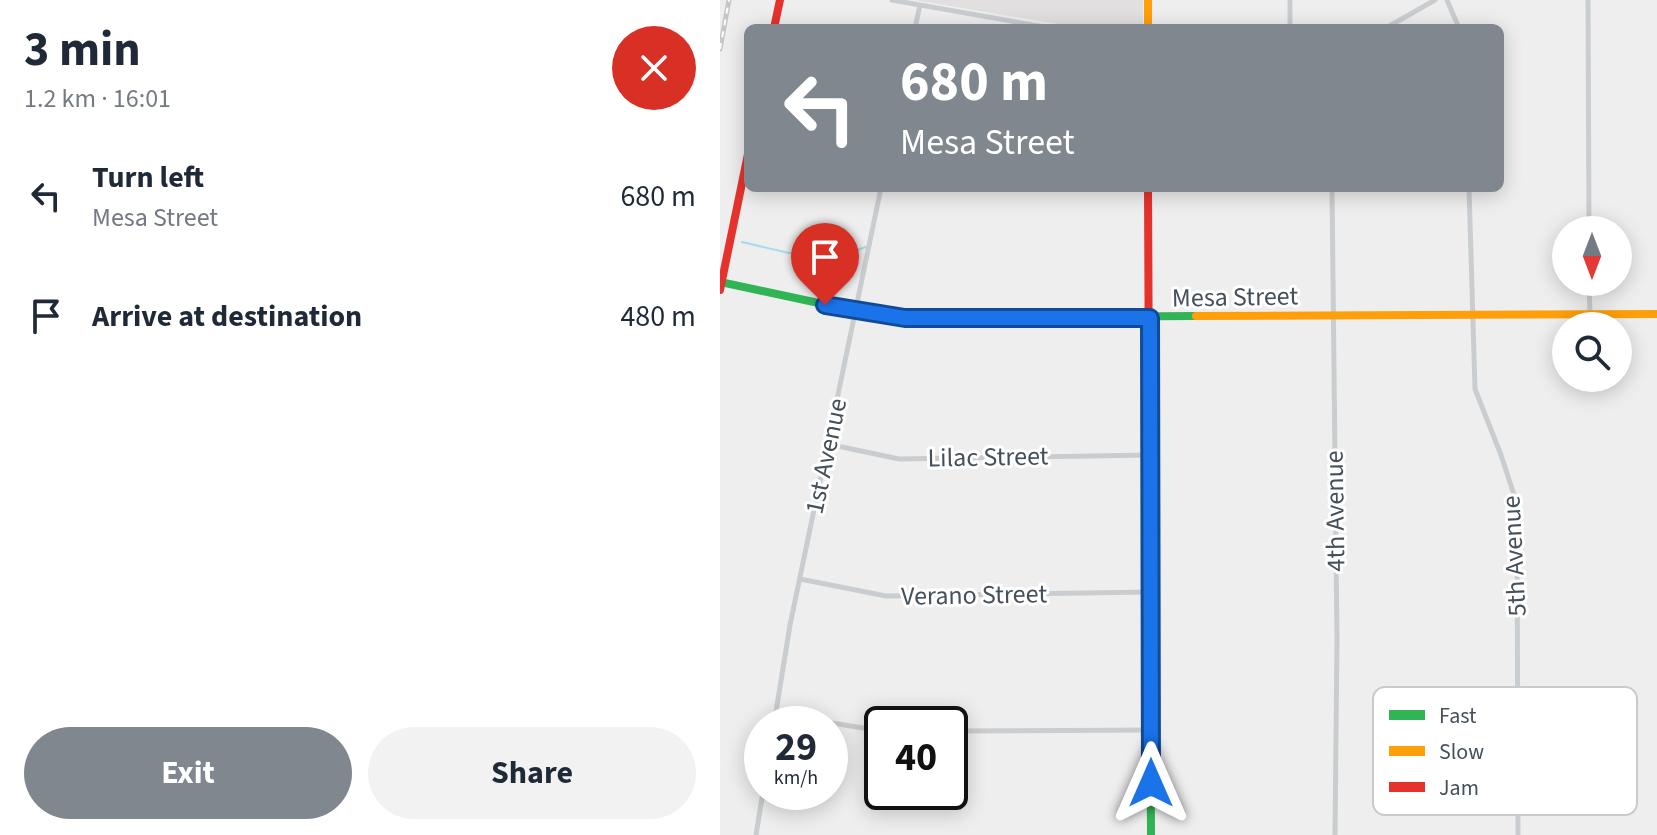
<!DOCTYPE html>
<html lang="en">
<head>
<meta charset="utf-8">
<style>
	:root { --surface:#fff; --page:#f2f2f3; --text:#1f2937; --muted:#747a83; --accent:#80878e }
	body { margin:0; font-family:"Source Sans 3",sans-serif; background:var(--page); color:var(--text); height:100vh; display:flex; flex-direction:column; font-size:30px; white-space:nowrap }
	* { box-sizing:border-box; margin:0 }
	p { font-size:26px; color:var(--muted) }
	.icon { flex:none; width:44px; height:44px; fill:none; stroke:currentColor; stroke-width:2; stroke-linecap:round; stroke-linejoin:round }
	.map { position:relative; flex:1; overflow:hidden }
	.side { display:flex; flex-direction:column; background:var(--surface); width:720px }
	.side>* { flex:none }
	.hud { position:absolute; left:24px; top:24px; width:760px; height:168px; border-radius:12px; box-shadow:0 4px 20px #0003; background:#80878e; color:#fff; overflow:hidden }
	.needle { width:52px; rotate:180deg }
	.controls { position:absolute; left:832px; top:216px; display:grid; gap:16px }
	.controls a { display:grid; place-items:center; width:80px; height:80px; border-radius:50%; background:var(--surface); box-shadow:0 4px 20px #0003; font-size:40px }
	.speed { position:absolute; left:24px; top:706px; display:flex; gap:16px; font-size:40px; font-weight:700; text-align:center }
	.speed>* { display:grid; place-content:center; width:104px; height:104px; border-radius:50%; background:var(--surface); box-shadow:0 4px 20px #0003; line-height:1 }
	.speed small { font-size:20px; font-weight:400 }
	.speed .limit { border:4px solid #111; border-radius:12px; background:#fff; color:#111 }
	.pin { position:absolute; display:grid; place-items:center; width:68px; height:68px; color:#fff; margin:-82px -34px; border-radius:50% 50% 50% 0; rotate:-45deg; box-shadow:0 0 8px #0007 }
	.pin .icon { rotate:45deg }
	.me { position:absolute; width:88px; margin:-44px; rotate:0deg; stroke-linejoin:round; filter:drop-shadow(0 0 6px #0008) }
	.turn { display:flex; align-items:center; gap:28px; height:168px; padding:0 24px; font-size:36px }
	.turn .icon { width:104px; height:104px; stroke-width:2.5 }
	.turn b { display:block; font-size:56px; line-height:68px }
	.round { display:grid; place-items:center; flex:none; width:84px; height:84px; border-radius:42px; background:var(--page) }
	.head { display:flex; align-items:center; justify-content:space-between; height:136px; padding:0 24px }
	h1 { font-size:48px; font-weight:700; line-height:60px }
	.primary-button { display:flex; gap:16px; margin-top:auto; padding:16px 24px }
	.primary-button a { flex:1; height:92px; border-radius:48px; background:var(--accent); color:#fff; font-size:32px; font-weight:700; line-height:92px; text-align:center }
	.primary-button a+a { background:var(--page); color:var(--text) }
	ul { padding:0; list-style:none }
	li { display:flex; align-items:center; gap:24px; height:120px; padding:0 24px }
	li div { flex:1 }
	li b { display:block; font-size:30px }
	li em { font-style:normal }
	main { display:flex; flex:1; min-height:0 }
	.map>svg:first-child { display:block }
	.education { fill:#e1dfe0 }
	.lines { fill:none; stroke-linecap:round; stroke-linejoin:round }
	.stream { stroke:#a4dcef; stroke-width:2 }
	.street { stroke:#cacdcf; stroke-width:5 }
	.fast { stroke:#30b455; stroke-width:8 }
	.slow { stroke:#ff9f0a; stroke-width:8 }
	.jam { stroke:#e5322d; stroke-width:8 }
	.rail-casing { stroke:#c4c6c8; stroke-width:5 }
	.rail { stroke:#fff; stroke-width:2; stroke-dasharray:6; stroke-linecap:butt }
	.route-casing { stroke:#114b97; stroke-width:20 }
	.route { stroke:#1a73e8; stroke-width:14 }
	.labels { text-anchor:middle; dominant-baseline:central; stroke-width:6; stroke-linejoin:round; paint-order:stroke }
	.street-label { font-size:26px; fill:#45505b; stroke:#fff }
	.key { fill:#fff; stroke:#c7cace; stroke-width:2 }
	.key-label { font-size:22px; fill:#45505b }
</style>
</head>
<body>
<main>
<section class="side">
<div class="head"><div><h1>3 min</h1><p>1.2 km · 16:01</p></div><a class="round" style="background:#d93025;color:#fff"><svg class="icon" aria-label="close" viewBox="0 0 24 24"><path d="M6 6l12 12M18 6L6 18"/></svg></a></div>
<ul>
<li><svg class="icon" aria-label="left" viewBox="0 0 24 24"><path d="M17 20v-9H6M10 6l-5 5 5 5"/></svg><div><b>Turn left</b><p>Mesa Street</p></div><em>680 m</em></li>
<li><svg class="icon" aria-label="arrive" viewBox="0 0 24 24"><path d="M6 21V4h12l-3 4 3 4H6"/></svg><div><b>Arrive at destination</b></div><em>480 m</em></li>
</ul>
<div class="primary-button"><a>Exit</a><a>Share</a></div>
</section>
<div class="map">
<svg width="937" height="835" viewBox="0 0 937 835">
	<rect width="100%" height="100%" fill="#efeeee"/>
	<path class="education" d="M194,0H423V26L421,28H361Z"/>
	<g class="lines">
		<path class="stream" d="M22,242L69,253L137,250L146,247"/>
		<path class="street" d="M172,0L330,28
			M570,0V28
			M727,0L739,28
			M868,0L869,230
			M195,28L200,5
			M666,28L715,0
			M612,188L617,639L615,835
			M749,188L755,389L781,455L797,504L798,835
			M869,282L870,314
			M108,444L179,459L429,455
			M80,579L166,596L430,592
			M56,714L162,731
			M54,724L70,625L161,188
			M230,731L430,730
			M36,835L43,792"/>
		<path class="fast" d="M0,282L136,311L185,318L476,316
			M430,636L431,835"/>
		<path class="slow" d="M428,0V28
			M476,316L937,314"/>
		<path class="jam" d="M54,28L60,0
			M428,188L430,636
			M0,290L28,154"/>
		<defs>
			<path id="rail" d="M0,49L9,0"/>
		</defs>
		<use href="#rail" class="rail-casing"/>
		<use href="#rail" class="rail"/>
	</g>
	<g class="lines">
		<defs>
			<path id="route" d="M105,305L185,318H430L431,783"/>
		</defs>
		<use href="#route" class="route-casing"/>
		<use href="#route" class="route"/>
	</g>
	<g class="labels">
		<g class="street-label">
			<text transform="translate(515 297) rotate(-1)">Mesa Street</text>
			<text transform="translate(106 456) rotate(-78)">1st Avenue</text>
			<text transform="translate(268 457) rotate(-1)">Lilac Street</text>
			<text transform="translate(615 511) rotate(-91)">4th Avenue</text>
			<text transform="translate(794 556) rotate(-93)">5th Avenue</text>
			<text transform="translate(254 595) rotate(-1)">Verano Street</text>
		</g>
	</g>
	<rect x="653" y="687" width="264" height="128" rx="12" class="key"/>
	<rect x="669" y="710" width="36" height="10" fill="#30b455"/>
	<rect x="669" y="746" width="36" height="10" fill="#ff9f0a"/>
	<rect x="669" y="782" width="36" height="10" fill="#e5322d"/>
	<g class="key-label">
		<text x="719" y="723">Fast</text>
		<text x="719" y="759">Slow</text>
		<text x="719" y="795">Jam</text>
	</g>
</svg>
<div class="controls">
<a><svg class="needle" viewBox="-14 -14 28 28"><path d="M0-13l5 13h-10z" fill="#e53935"/><path d="M0 13l5-13h-10z" fill="#747a83"/></svg></a>
<a><svg class="icon" aria-label="search" viewBox="0 0 24 24"><circle cx="10" cy="10" r="6"/><path d="M15 15l6 6"/></svg></a>
</div>
<div class="speed"><div>29<small>km/h</small></div><div class="limit">40</div></div>
<div class="pin" style="left:105px;top:305px;background:#d93025"><svg class="icon" aria-label="arrive" viewBox="0 0 24 24"><path d="M6 21V4h12l-3 4 3 4H6"/></svg></div>
<svg class="me" style="left:431px;top:783px" viewBox="-20 -20 40 40"><path d="M0-17L14 15 0 8-14 15z" fill="#1a73e8" stroke="#fff" stroke-width="4"/></svg>
<div class="hud">
<div class="turn"><svg class="icon" aria-label="left" viewBox="0 0 24 24"><path d="M17 20v-9H6M10 6l-5 5 5 5"/></svg><div><b>680 m</b>Mesa Street</div></div>
</div>
</div>
</main>
</body>
</html>
